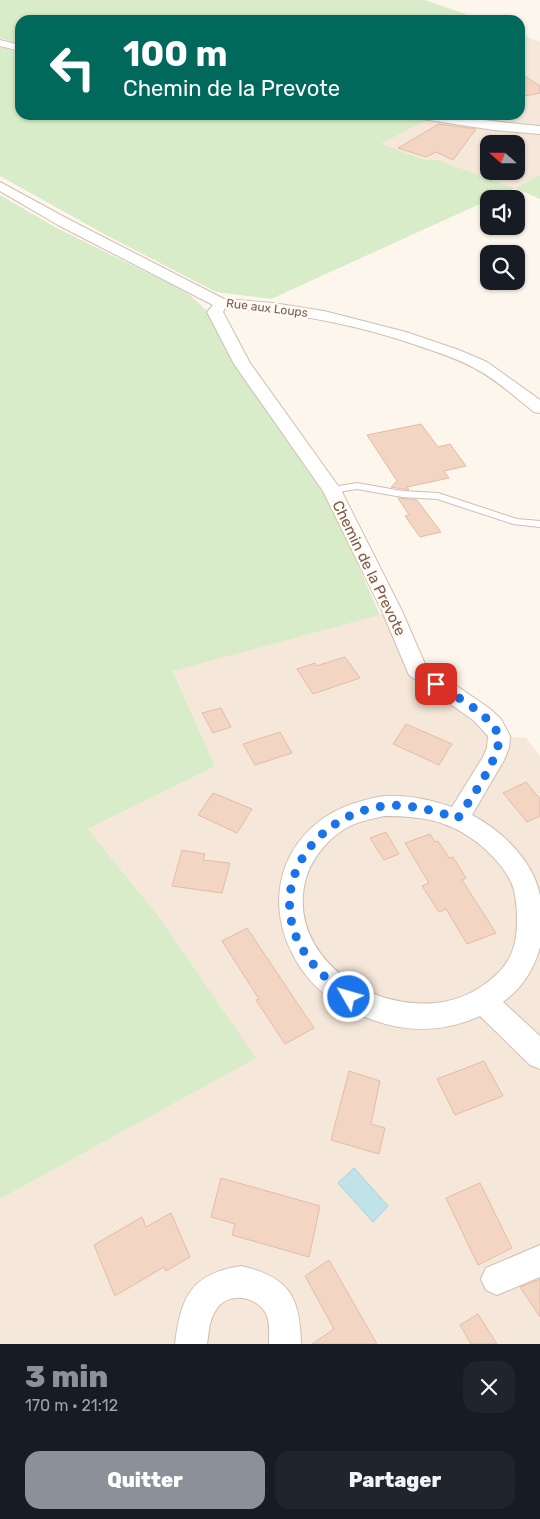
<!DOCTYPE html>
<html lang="fr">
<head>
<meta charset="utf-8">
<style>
	:root { --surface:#171b24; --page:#20242c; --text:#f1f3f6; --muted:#9ea1a6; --accent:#8c9099 }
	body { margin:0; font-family:Rubik,sans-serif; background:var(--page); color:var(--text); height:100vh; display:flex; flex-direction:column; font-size:19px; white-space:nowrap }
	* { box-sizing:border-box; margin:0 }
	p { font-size:16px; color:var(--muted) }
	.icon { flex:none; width:28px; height:28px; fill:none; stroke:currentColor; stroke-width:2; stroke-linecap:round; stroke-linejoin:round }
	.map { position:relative; height:1344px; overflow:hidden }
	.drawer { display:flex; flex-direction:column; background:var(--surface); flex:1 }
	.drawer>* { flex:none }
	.hud { position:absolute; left:15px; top:15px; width:510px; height:105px; border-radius:15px; box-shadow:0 1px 4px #0004; background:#00695c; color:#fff; overflow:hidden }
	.needle { width:32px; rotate:291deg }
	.controls { position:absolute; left:480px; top:135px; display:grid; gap:10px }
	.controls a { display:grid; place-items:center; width:45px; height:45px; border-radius:10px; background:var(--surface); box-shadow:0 1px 4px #0004; font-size:25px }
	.pin { position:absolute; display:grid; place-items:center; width:42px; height:42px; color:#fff; margin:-21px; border-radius:10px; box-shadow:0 2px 8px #0006 }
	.me { position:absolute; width:55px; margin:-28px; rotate:308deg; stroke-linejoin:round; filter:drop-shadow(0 0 4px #0008) }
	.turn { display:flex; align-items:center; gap:18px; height:105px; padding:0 25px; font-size:22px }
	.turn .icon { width:65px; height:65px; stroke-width:2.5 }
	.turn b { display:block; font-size:35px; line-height:42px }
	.round { display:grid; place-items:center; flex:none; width:52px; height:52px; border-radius:15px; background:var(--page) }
	.summary { display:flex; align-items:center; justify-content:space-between; height:85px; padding:0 25px }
	h1 { font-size:30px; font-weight:800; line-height:38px; color:var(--accent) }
	.cta { display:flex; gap:10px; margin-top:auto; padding:10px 25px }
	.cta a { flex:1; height:58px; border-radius:15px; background:var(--accent); color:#fff; font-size:20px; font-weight:800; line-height:58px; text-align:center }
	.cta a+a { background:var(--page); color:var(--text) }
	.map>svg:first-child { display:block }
	.residential { fill:#f5e8da; fill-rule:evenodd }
	.green { fill:#d8ecc9 }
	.water { fill:#bfe3e8; stroke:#a5d3da }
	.building { fill:#f3d5c3; stroke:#e6bba3 }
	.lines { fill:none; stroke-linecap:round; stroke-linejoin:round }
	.service-casing { stroke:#d1beb0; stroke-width:2 }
	.minor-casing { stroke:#d1beb0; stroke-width:2 }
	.service { fill:#fff; fill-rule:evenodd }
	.minor { fill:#fff; fill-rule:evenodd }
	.route { stroke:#1a73e8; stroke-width:9; stroke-dasharray:0 16.2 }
	.labels { text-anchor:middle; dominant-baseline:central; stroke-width:5; stroke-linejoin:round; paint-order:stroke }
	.far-street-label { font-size:12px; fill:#7a5c4d; stroke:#fffaf3 }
	.street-label { font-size:15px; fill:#7a5c4d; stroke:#fffaf3 }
</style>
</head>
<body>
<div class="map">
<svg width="540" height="1344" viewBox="0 0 540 1344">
	<rect width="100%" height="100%" fill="#fdf6ec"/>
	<path class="residential" d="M520,34L540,42V175L515,188L438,160H425L381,144L427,119L398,115H520ZM489,144H516V171H489Z
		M392,611L412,660L499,736L526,738L540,756V1344H0V1199L255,1058L159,917L88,829L215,766L173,670Z"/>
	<path class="green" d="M0,0H425L477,18L473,20H20V44L0,38Z
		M0,47L20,53V115H398L428,119L381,144L425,160H438L515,188L540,175V199L515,188L271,299L216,292L106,235L0,176Z
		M0,195L55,227L172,285L190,295L206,310L236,367L331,504L380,615L173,671L215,766L88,829L159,917L256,1058L0,1199Z"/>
	<path class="water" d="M354,1168L388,1206L373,1222L338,1183Z"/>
	<path class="building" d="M520,73L540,86V93L520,97Z
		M439,124L476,129L453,160L436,152L426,157L398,148Z
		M421,424L438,447L450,444L466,466L444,471L449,478L407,487L409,490L391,487L397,481L367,435Z
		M398,498L417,500L441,532L420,537L405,516L409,515Z
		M345,657L360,678L313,694L297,669L315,663L316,666Z
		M221,708L231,727L213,733L202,713Z
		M406,724L452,744L439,765L393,744Z
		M280,732L292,753L255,765L243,744Z
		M526,782L540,799V816L527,822L503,793Z
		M213,793L252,809L237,833L198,815Z
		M386,832L399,854L384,860L370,838Z
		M430,834L435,842L438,841L449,858L453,857L466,878L462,880L496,933L467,944L446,909L439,912L422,886L429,883L405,843Z
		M182,850L205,854L203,860L230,863L222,893L172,886Z
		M247,928L314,1028L285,1044L256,1000L259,999L222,941Z
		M484,1061L503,1096L455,1115L437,1079Z
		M349,1071L380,1081L371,1124L385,1128L379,1154L331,1140Z
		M221,1178L320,1206L309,1257L232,1235L235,1224L211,1217Z
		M480,1183L512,1248L478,1265L446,1198Z
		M171,1213L190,1257L166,1271L164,1267L115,1296L94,1245L142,1217L146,1227Z
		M329,1260L377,1344H312L334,1329L305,1276Z
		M540,1279V1317L520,1287Z
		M478,1314L497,1344H471L460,1325Z"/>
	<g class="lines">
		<defs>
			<path id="service" d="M357,483L402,491L438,493L517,519L540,521V527L513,524L437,499L402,497L357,489L332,493L328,490L332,487Z"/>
			<path id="minor" d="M0,40L20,45V51L0,46Z
				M416,115C458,115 499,123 540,126V134L494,130L422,119Z
				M0,182L68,219L224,299L273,303L324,311L406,332L459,350L487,362L540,400V413L534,412C515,397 497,380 476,369C457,358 436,352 416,345C354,324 291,312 225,308L223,312L250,363L341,490L402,611L425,664L489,708L501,719L510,736L509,748L504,760L472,815C502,831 534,861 540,896C540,912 540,931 540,947C534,970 522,988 503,1002L540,1036V1069L530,1065L480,1016C444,1032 409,1033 373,1020C338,1008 310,988 293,955C260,893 288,824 355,803C365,800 375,797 385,796C408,795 431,800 452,807L483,757L487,748L488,736L473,720L409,675L382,611L323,491L234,364L207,312L213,305L58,225L0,191ZM384,816C404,816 425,817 444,824C470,833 499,857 511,882C516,893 517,908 517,920C517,941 513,959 497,974C474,996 445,1006 414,1003C351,999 285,943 307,875C314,855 330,837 348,827C359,821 372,819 384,816Z
				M540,1245V1277L497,1295L486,1290L481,1279L486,1268Z
				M241,1266C289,1277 300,1296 301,1344H269C269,1335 270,1324 267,1316C259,1296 228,1290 216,1310C209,1320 209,1332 207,1344H175C181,1296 191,1274 241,1266Z"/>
		</defs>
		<use href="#service" class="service-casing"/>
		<use href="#minor" class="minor-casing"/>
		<use href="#service" class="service"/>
		<use href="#minor" class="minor"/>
	</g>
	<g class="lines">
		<path class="route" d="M349,997C328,981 310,965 298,941C269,878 319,814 384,806C409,803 434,811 458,818C469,801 504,753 498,735C493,716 452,694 436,684"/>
	</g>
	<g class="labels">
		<g class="far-street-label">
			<text transform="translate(267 308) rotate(7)">Rue aux Loups</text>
		</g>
		<g class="street-label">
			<text transform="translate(369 568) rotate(64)">Chemin de la Prevote</text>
		</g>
	</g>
</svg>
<div class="controls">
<a><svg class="needle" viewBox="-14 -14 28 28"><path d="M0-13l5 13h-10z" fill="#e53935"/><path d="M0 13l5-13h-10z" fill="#9ea1a6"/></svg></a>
<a><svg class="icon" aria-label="sound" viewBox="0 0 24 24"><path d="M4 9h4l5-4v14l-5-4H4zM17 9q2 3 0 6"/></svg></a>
<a><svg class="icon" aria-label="search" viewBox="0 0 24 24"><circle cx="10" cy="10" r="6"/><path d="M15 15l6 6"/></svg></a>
</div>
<div class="pin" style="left:436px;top:684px;background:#d93025"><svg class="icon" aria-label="arrive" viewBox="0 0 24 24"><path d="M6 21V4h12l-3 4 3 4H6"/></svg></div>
<svg class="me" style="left:349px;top:997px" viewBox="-20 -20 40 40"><circle r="17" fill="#1a73e8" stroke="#fff" stroke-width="3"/><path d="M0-11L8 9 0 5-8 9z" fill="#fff"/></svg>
<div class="hud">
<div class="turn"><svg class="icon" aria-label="left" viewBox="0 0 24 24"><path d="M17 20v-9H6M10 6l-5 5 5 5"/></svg><div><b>100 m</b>Chemin de la Prevote</div></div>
</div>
</div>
<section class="drawer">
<div class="summary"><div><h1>3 min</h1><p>170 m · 21:12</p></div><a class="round"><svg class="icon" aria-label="close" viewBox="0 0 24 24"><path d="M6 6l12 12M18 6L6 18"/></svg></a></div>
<div class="cta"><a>Quitter</a><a>Partager</a></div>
</section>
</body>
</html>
